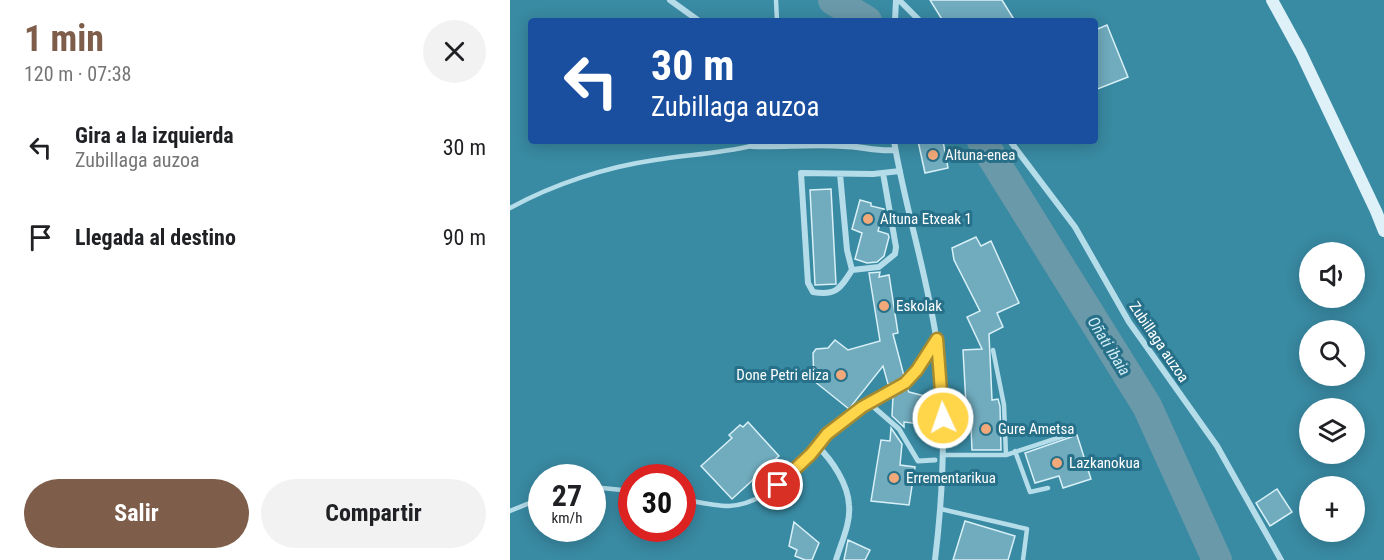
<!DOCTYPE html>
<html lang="es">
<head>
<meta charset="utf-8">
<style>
	:root { --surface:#fff; --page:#f2f2f2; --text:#202124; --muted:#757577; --accent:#7e5e4b }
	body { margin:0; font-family:"Roboto Condensed",sans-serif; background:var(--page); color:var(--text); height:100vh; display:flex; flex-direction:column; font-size:22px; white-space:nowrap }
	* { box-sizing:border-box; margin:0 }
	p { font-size:20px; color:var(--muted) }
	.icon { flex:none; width:33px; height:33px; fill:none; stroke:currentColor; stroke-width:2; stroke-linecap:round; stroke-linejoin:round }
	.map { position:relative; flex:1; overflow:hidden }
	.details { display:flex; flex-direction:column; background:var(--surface); width:510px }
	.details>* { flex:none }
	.hud { position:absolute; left:18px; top:18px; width:570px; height:126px; border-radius:6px; box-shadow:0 3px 15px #0003; background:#1a4fa0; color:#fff; overflow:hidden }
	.buttons { position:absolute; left:789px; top:242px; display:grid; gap:12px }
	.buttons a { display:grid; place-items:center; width:66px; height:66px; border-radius:50%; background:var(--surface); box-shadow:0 3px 15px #0003; font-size:30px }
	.speed { position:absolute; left:18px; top:464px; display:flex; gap:12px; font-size:30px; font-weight:700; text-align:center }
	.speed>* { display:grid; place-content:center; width:78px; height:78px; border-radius:50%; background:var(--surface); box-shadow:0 3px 15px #0003; line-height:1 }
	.speed small { font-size:15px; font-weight:400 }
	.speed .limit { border:9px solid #d22; background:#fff; color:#111 }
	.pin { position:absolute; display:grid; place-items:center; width:51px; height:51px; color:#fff; margin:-26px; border:3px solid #fff; border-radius:50%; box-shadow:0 2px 6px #0007 }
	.me { position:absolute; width:66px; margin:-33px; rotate:357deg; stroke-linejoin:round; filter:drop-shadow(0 0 4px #0008) }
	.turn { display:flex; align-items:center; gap:21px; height:126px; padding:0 24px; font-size:27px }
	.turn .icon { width:78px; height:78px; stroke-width:2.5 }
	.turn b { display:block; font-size:42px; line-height:51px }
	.round { display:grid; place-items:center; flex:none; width:63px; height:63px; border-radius:32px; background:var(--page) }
	.head { display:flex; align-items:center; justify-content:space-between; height:102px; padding:0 24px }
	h1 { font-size:36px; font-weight:700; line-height:45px; color:var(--accent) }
	.primary-button { display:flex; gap:12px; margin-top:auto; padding:12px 24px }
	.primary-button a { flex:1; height:69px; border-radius:36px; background:var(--accent); color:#fff; font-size:24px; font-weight:700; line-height:69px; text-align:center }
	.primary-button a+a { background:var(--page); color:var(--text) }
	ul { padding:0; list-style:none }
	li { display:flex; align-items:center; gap:18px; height:90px; padding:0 24px }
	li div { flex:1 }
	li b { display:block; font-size:22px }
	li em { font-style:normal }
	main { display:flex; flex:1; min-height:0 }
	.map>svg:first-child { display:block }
	.green { fill:#398aa3; fill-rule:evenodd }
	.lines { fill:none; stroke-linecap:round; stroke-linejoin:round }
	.river { stroke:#6a99a9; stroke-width:30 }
	.building { fill:#70abbe; stroke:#d8f0f7; stroke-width:1.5 }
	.service { stroke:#b4dce9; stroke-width:4.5 }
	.pedestrian { stroke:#b4dce9; stroke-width:5 }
	.minor { stroke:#b4dce9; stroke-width:6 }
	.secondary { stroke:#def1f8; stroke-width:12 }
	.route-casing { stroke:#a68a30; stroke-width:15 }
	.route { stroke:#ffd54a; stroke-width:10 }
	.poi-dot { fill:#f1a97a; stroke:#277089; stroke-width:2 }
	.labels { text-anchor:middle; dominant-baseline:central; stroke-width:6; stroke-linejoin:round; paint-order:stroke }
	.poi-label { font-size:15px; fill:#fff; stroke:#277089; text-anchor:start }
	.street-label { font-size:15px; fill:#fff; stroke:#277089 }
	.water-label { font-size:16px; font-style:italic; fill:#d0ecf4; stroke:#277089 }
</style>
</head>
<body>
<main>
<section class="details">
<div class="head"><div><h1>1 min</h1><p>120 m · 07:38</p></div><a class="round"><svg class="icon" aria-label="close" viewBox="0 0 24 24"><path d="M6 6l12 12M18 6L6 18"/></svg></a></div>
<ul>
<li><svg class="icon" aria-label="left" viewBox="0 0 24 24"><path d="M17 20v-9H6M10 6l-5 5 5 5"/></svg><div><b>Gira a la izquierda</b><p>Zubillaga auzoa</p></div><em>30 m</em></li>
<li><svg class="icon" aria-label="arrive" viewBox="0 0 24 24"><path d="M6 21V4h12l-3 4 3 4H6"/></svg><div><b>Llegada al destino</b></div><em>90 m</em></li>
</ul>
<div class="primary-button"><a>Salir</a><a>Compartir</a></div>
</section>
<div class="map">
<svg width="874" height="560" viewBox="0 0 874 560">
	<rect width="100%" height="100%" fill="#277089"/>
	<path class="green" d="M0,0H874V560H0ZM21,21H585V141H21ZM800,252H844V297H800ZM800,330H844V375H800ZM800,408H844V453H800ZM32,477H82V528H32ZM122,477H172V528H122ZM800,486H844V531H800Z"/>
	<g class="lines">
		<path class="river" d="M323,0L357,21
			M472,141L637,406L707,560"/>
	</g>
	<path class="building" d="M420,0H492L505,21H433Z
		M597,25L618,77L585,90V30Z
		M408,141H433L438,168L415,173Z
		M321,189L326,284L305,285L300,190Z
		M350,200L361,203V206L374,209L368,231L378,234L379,237L374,256L367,262L357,263L345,259L352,233L342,229Z
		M466,237L471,246L481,241L509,303L487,313L493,327L479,334L482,400L488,399L490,406L491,450H462L460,405H456L453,350L472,349L457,317L470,311L444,260L442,248Z
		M370,272L369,277L379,275L388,333L383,334L394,376L384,383L378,384L373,366L339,409L304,381L303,353L306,349L318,348L325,340L338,350L370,341L359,273Z
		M397,388L399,392L415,396L411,424L394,422V427L382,416L383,396Z
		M238,422L269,456L222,499L191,466L222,438L219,435L230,425L233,427Z
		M381,428L392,444L390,465L405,467L399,505L361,501L371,440L380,441Z
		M567,435L581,479L553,488L549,476L525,483L515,453Z
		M767,489L782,512L760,526L746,503Z
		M455,521L505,536L498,560H443Z
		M284,522L309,543L302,560H295L285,556L287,550L279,546Z
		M338,540L360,550L355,560H334Z"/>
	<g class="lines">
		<path class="service" d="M266,0L267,21
			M0,208C44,184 96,167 145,160C178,155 210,153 242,146
			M505,451L520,492L538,488
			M433,455H496L494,405L483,350
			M496,455L554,436
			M82,487L122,491
			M172,499C188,502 204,506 219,506C252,505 287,471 308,447
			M431,509L517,529L513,560
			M0,511L32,498"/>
		<path class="pedestrian" d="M359,403L389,429L408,461L425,460"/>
		<path class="minor" d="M160,0L189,21
			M389,0L410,21
			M385,21L386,0
			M240,141L242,146C272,147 303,144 333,146C350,146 369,152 385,150
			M384,141C395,207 416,271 426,337C437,411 434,486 425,560
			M500,141L565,227L619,322L707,446L771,560
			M330,174L337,250L342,270C330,289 326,296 303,292L298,283L291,173L363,174L390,171
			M342,270L369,267L385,254L386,247L373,173
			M326,560C331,543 341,523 339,505C338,484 322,460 308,447L317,434L352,407L395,383L407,370L426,340"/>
		<path class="secondary" d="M762,0L791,53L866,211L874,231"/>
	</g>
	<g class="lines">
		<defs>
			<path id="route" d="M268,485L301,454L317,434L352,407L395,383L407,370L427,339L433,418"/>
		</defs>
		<use href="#route" class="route-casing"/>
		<use href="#route" class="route"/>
	</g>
	<g class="poi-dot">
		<circle cx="423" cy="155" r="6"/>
		<circle cx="358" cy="219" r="6"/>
		<circle cx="374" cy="306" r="6"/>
		<circle cx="331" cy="375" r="6"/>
		<circle cx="476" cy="429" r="6"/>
		<circle cx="547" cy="463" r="6"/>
		<circle cx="384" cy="478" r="6"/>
	</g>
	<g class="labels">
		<g class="poi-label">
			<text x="435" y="155">Altuna-enea</text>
			<text x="370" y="219">Altuna Etxeak 1</text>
			<text x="386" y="306">Eskolak</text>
			<text x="319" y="375" text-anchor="end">Done Petri eliza</text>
			<text x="488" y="429">Gure Ametsa</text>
			<text x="559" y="463">Lazkanokua</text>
			<text x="396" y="478">Errementarikua</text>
		</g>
		<g class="street-label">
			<text transform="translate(649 342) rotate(56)">Zubillaga auzoa</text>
		</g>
		<g class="water-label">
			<text transform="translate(599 346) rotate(58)">Oñati ibaia</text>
		</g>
	</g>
</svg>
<div class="buttons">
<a><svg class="icon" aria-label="sound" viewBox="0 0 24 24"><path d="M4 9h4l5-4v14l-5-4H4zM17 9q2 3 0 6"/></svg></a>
<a><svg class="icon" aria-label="search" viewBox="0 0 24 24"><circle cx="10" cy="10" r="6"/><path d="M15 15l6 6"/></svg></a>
<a><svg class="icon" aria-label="layers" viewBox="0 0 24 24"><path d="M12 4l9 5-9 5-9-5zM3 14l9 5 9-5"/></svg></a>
<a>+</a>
</div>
<div class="speed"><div>27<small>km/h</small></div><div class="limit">30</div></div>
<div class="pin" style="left:268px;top:485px;background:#d93025"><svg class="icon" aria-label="arrive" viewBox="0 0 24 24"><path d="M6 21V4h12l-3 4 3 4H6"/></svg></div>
<svg class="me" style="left:433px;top:418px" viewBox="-20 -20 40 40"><circle r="17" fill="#ffd54a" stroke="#fff" stroke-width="3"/><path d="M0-11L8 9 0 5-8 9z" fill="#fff"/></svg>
<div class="hud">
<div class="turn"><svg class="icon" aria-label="left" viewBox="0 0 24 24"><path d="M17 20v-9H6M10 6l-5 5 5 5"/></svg><div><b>30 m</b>Zubillaga auzoa</div></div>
</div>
</div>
</main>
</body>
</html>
